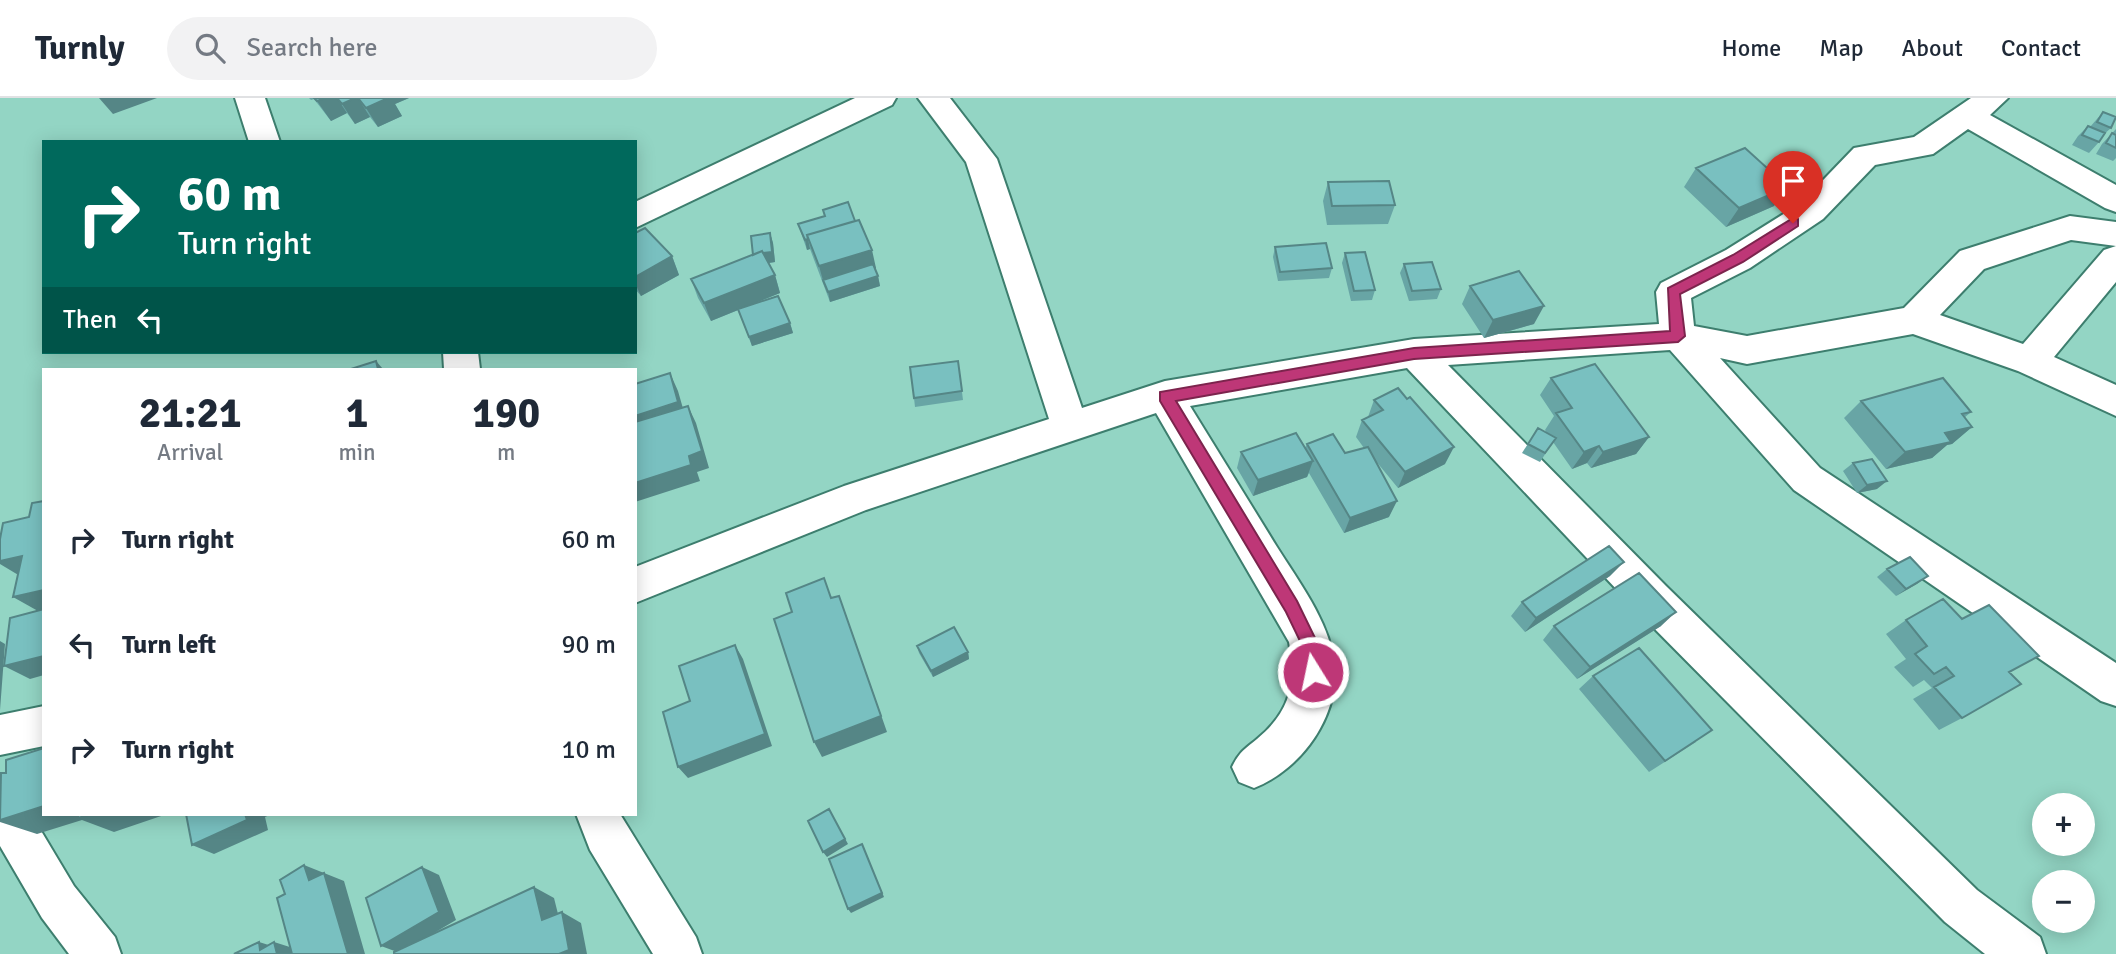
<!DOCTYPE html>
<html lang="en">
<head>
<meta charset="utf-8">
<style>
	:root { --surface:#fff; --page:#f2f2f3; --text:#1f2937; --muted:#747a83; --line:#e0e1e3 }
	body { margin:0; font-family:Signika,sans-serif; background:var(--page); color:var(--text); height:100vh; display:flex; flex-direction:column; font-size:26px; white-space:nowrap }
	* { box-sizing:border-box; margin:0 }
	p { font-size:23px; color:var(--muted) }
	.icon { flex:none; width:38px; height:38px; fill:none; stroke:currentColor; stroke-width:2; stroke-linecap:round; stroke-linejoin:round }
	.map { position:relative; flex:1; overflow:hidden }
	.details { position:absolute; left:42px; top:270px; width:595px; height:448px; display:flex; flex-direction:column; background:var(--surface); border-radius:0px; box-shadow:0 4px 18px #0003 }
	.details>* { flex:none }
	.top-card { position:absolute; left:42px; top:42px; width:595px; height:214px; border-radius:0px; box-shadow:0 4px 18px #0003; background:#00695c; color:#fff; overflow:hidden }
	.buttons { position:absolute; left:2032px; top:695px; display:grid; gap:14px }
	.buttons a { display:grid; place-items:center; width:63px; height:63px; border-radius:50%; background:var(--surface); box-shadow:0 4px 18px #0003; font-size:35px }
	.pin { position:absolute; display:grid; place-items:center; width:60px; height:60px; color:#fff; margin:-72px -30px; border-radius:50% 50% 50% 0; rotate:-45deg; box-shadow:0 0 7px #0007 }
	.pin .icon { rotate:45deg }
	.me { position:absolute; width:77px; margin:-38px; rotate:350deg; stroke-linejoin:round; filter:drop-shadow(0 0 5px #0008) }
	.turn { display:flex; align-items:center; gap:24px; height:147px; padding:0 21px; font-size:32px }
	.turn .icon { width:91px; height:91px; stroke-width:2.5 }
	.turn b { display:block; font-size:49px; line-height:60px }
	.then { display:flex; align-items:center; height:66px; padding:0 21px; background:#0003; gap:14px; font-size:26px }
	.eta { display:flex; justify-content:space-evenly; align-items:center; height:119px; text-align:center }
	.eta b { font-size:42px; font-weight:700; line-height:49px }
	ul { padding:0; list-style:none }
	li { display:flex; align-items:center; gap:21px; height:105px; padding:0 21px }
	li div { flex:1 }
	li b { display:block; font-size:26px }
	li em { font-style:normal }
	header { display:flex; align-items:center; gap:42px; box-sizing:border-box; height:98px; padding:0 35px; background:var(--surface); border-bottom:2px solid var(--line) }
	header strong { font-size:33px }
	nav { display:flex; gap:38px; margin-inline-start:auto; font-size:24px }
	.search { width:490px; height:63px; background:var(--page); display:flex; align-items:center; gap:18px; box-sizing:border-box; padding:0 24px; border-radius:38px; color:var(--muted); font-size:26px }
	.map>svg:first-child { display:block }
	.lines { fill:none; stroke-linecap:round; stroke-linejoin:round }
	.minor-casing { stroke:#3d7e6e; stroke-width:4 }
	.minor { fill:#fff; fill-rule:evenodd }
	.wall { fill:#68a5a5 }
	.shaded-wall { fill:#558686 }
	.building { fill:#79c0c0; stroke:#558686; stroke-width:2 }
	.route { fill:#be3777; stroke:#7c244d; stroke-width:2 }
</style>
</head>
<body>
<header>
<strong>Turnly</strong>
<div class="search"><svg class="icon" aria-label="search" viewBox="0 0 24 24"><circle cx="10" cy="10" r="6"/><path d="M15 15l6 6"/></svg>Search here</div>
<nav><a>Home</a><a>Map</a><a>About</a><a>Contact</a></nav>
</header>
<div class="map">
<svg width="2116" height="856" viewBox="0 0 2116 856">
	<rect width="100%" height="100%" fill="#93d5c4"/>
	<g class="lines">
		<defs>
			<path id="minor" d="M235,0H265L280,44H249Z
				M855,0H896L892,7L635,130V104Z
				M918,0H950L997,61L1082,310L1165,283L1414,241L1659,226L1656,194L1661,185L1726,152L1801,105L1854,50L1914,39L1971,0H2008L1990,17L2116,87V114L2105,110L1968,31L1933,56L1875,67L1823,121L1750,170L1691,200L1694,228L1747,238L1904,210L1960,153L2070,118L2116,124V148L2071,142L1984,171L1940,217L2023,246L2104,152L2116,148V184L2054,259L2116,287V318L2018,273L1913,236L1747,266L1720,260L1820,370L2116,565V608L2101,603L1794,392L1670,252L1448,267L1666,488L1977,792L2040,839L2046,856H1985L1945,824L1638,514L1407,270L1190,308C1219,355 1248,402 1277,449C1299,484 1328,522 1334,563C1341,617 1302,671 1254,690L1239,684L1232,669C1239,654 1245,651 1257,641C1290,614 1297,585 1289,544L1156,315L866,412L635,505V469L844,388L1049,321L966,64Z
				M443,254H478L480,271H444Z
				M44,608V648L0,657V617Z
				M0,684L16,691L74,788L115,839L121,856H69L42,820L0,748Z
				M576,716H620L696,839L702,856H653L590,752Z"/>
		</defs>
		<use href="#minor" class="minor-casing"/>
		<use href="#minor" class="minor"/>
	</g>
	<path class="wall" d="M309,0H409L395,6L402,18L378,29L370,19L355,26L347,15L331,23L314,1L311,2Z
		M2103,14L2111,30L2103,37L2099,44L2089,55L2072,47L2078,38L2088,28L2090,29Z
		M2116,31V60L2113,63L2096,56L2102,46Z
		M1696,70L1774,108L1726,129L1684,89Z
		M1328,84L1395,107L1388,126L1327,127L1323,103Z
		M823,112L876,170L875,171L878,178L880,188L830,204L810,151L807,152L798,126L824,118Z
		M635,135L672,158L679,177L641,198L635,191Z
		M770,135L773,145L775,164L768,165L775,177L780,195L761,203L790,225L793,235L752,248L738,212L711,223L698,200L691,181L753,157Z
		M1275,149L1332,170L1329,180L1278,183L1273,159Z
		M1345,155L1375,192L1372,202L1351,203L1342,165Z
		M1404,166L1441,191L1437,201L1409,203L1400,175Z
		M1470,188L1534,226L1484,240L1462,206Z
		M958,263L963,302L915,309L914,300Z
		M1551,280L1649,339L1636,356L1591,370L1587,365L1572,371L1553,344L1540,364L1522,355L1538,330L1547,335L1545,332L1554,318L1540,297Z
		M1374,302L1445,366L1398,390L1375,362L1389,419L1344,435L1309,375L1307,379L1253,398L1237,370L1241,354L1305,350L1307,346L1345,355L1364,350L1356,339L1362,322L1368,319Z
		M1861,303L1971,314L1964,320L1972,329L1952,346L1947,347L1932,360L1886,371L1844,320Z
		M1853,365L1877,391L1857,395L1843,373Z
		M1887,471L1928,478L1896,498L1877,479Z
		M1610,478L1525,534L1511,518L1522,504Z
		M1906,522L2009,574L1962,620L1939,632L1913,601L1932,590L1924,582L1913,589L1894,569L1906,561L1886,536Z
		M1554,528H1661L1577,581L1543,542Z
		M917,548L968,554L969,561L933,579L919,555Z
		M1593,578L1696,644L1649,674L1579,591Z"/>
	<path class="shaded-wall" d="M99,0H157L113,16Z
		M325,0H337L347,15L331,23L317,3Z
		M355,0H358L370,19L355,26L342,6Z
		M388,0H409L395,6L402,18L378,29L366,10Z
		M1788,89L1774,108L1726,129L1739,110Z
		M770,135L773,145L775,164L756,167Z
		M808,141L810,151L807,152L805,142Z
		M872,152L876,170L824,186L819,168Z
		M672,158L679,177L641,198L635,185V179Z
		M775,177L780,195L711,223L704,205Z
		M878,178L880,188L830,204L828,194Z
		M1544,208L1534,226L1484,240L1493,222Z
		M790,225L793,235L752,248L749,239Z
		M376,263L383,271H378Z
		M670,275L678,293L686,321L635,337V318Z
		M688,308L696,325L709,370L697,374L700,383L635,404V385Z
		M1972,329L1952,346L1947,347L1932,360L1886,371L1905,354L1945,335Z
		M1649,339L1636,356L1591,370L1603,354Z
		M1599,348L1587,365L1572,371L1584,354Z
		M1454,349L1445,366L1398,390L1405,374Z
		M1313,363L1307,379L1253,398L1258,382Z
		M1887,383L1877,391L1857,395L1867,387Z
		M1397,403L1389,419L1344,435L1350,420Z
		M22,458L20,478L0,466V463Z
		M1624,464L1610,478L1525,534L1536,520Z
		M1928,478L1917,486L1896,498L1906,491Z
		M44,492V512L38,513L13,499Z
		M1676,514L1661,528L1577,581L1590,569Z
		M846,517L887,634L822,659L814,644Z
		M0,543L5,546L0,612Z
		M735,547L743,561L772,648L688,680L678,669Z
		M968,554L969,561L933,579L931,573Z
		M44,558V577L30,581L4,568Z
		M44,708V716H167L114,734L82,722L37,736L0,724V722Z
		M829,711L848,746L827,759L823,754Z
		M245,716H272L265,719L268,732L214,756L192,747Z
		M862,746L884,799L851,815L848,811Z
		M304,767L344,783L365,856H348L309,782Z
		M422,769L439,777L456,822L400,855L381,848Z
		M534,789L554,800L562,832L542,822Z
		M562,814L581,825L587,856H559Z
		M259,844L275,849L274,844L296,851L297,856H274L260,852Z"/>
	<path class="building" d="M314,0H325L317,3Z
		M337,0H355L342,6Z
		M358,0H388L366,10Z
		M2103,14L2116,19L2111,30L2097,24Z
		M2088,28L2105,35L2099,44L2082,37Z
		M2112,35L2116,37V50L2106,45Z
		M1745,50L1788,89L1739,110L1696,70Z
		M1389,83L1395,107L1332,108L1328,84Z
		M848,104L855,123L807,137L808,141L805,142L798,126L825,118L823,112Z
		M859,122L872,152L819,168L807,137Z
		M645,130L672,158L635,179V135Z
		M770,135L772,154L763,155L762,153L753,157L751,138Z
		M1326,145L1332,170L1280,174L1275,149Z
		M762,153L775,177L704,205L691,181Z
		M1365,154L1375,192L1354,193L1345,155Z
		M1432,164L1441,191L1412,193L1404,166Z
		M873,166L878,178L828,194L823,182Z
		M1519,173L1544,208L1493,222L1470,188Z
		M778,198L790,225L749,239L738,211Z
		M376,263L378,271H351Z
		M958,263L962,293L914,300L910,269Z
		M1595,266L1649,339L1603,354L1599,348L1584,354L1556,315L1572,310L1551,280Z
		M670,275L678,304L635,318V286Z
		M1943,280L1971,314L1962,316L1972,329L1945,335L1951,344L1905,354L1861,303Z
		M1398,290L1407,301L1410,299L1454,349L1405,374L1362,322L1383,312L1374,302Z
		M688,308L702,353L689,358L691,367L635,385V324Z
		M1538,330L1556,340L1545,355L1528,346Z
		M1296,335L1313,363L1258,382L1241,354Z
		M1333,336L1345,355L1368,349L1397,403L1350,420L1307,346Z
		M1872,361L1887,383L1867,387L1853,365Z
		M44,403V492L13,499L22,458L0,463V441L3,425L29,419L32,405Z
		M1609,448L1624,464L1536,520L1522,504Z
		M1910,459L1928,478L1906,491L1887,471Z
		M1639,475L1676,514L1590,569L1554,528Z
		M824,480L831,500L839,498L881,618L814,644L774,521L792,514L786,495Z
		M1943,501L1962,521L1989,507L2039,558L2009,574L2021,586L1962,620L1934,589L1954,578L1946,569L1934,576L1915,556L1927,548L1906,522Z
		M44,511V558L4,568L10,520Z
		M954,529L968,554L931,573L917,548Z
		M735,547L765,636L678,669L663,614L690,603L679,568Z
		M1639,550L1712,632L1665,663L1593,578Z
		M44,650V708L0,722L1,675H6V662Z
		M829,711L845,741L823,754L808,723Z
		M78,716H92L78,720Z
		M186,716H245L247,722L192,747Z
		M862,746L882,795L848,811L829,761Z
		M304,767L309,782L324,775L348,856H292L277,800L285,796L280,782Z
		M422,769L439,814L381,848L366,800Z
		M534,789L542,822L562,814L569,852L559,856H394V854Z
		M259,844L260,852L274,844L277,856H234Z"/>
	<path class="route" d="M1793,120L1798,121V128L1743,164L1680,196L1685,238L1678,244L1414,261L1176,303L1297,503L1317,544L1321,574L1313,582L1307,579L1301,545L1286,514L1160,303V294L1414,250L1670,233L1668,190L1733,157Z"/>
</svg>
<div class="buttons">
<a>+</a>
<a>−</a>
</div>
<div class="pin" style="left:1793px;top:125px;background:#d93025"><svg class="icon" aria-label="arrive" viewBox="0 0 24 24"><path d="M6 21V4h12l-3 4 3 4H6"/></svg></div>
<svg class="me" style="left:1313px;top:574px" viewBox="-20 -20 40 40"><circle r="17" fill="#be3777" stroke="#fff" stroke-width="3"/><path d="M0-11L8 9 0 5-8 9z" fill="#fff"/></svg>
<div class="top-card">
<div class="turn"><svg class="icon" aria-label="right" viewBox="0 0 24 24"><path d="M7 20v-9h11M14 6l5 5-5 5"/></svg><div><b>60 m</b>Turn right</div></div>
<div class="then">Then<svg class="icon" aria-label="left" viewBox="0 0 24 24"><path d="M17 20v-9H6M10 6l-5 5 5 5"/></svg></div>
</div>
<section class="details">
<div class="eta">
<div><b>21:21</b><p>Arrival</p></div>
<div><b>1</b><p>min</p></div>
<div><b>190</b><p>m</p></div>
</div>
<ul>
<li><svg class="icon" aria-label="right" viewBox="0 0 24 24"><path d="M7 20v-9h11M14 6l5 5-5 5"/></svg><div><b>Turn right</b></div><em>60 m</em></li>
<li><svg class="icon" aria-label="left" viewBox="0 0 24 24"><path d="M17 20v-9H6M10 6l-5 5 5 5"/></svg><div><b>Turn left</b></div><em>90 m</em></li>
<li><svg class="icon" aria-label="right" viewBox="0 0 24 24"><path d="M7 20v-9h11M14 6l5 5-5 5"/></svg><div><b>Turn right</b></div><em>10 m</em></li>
</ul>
</section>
</div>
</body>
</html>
